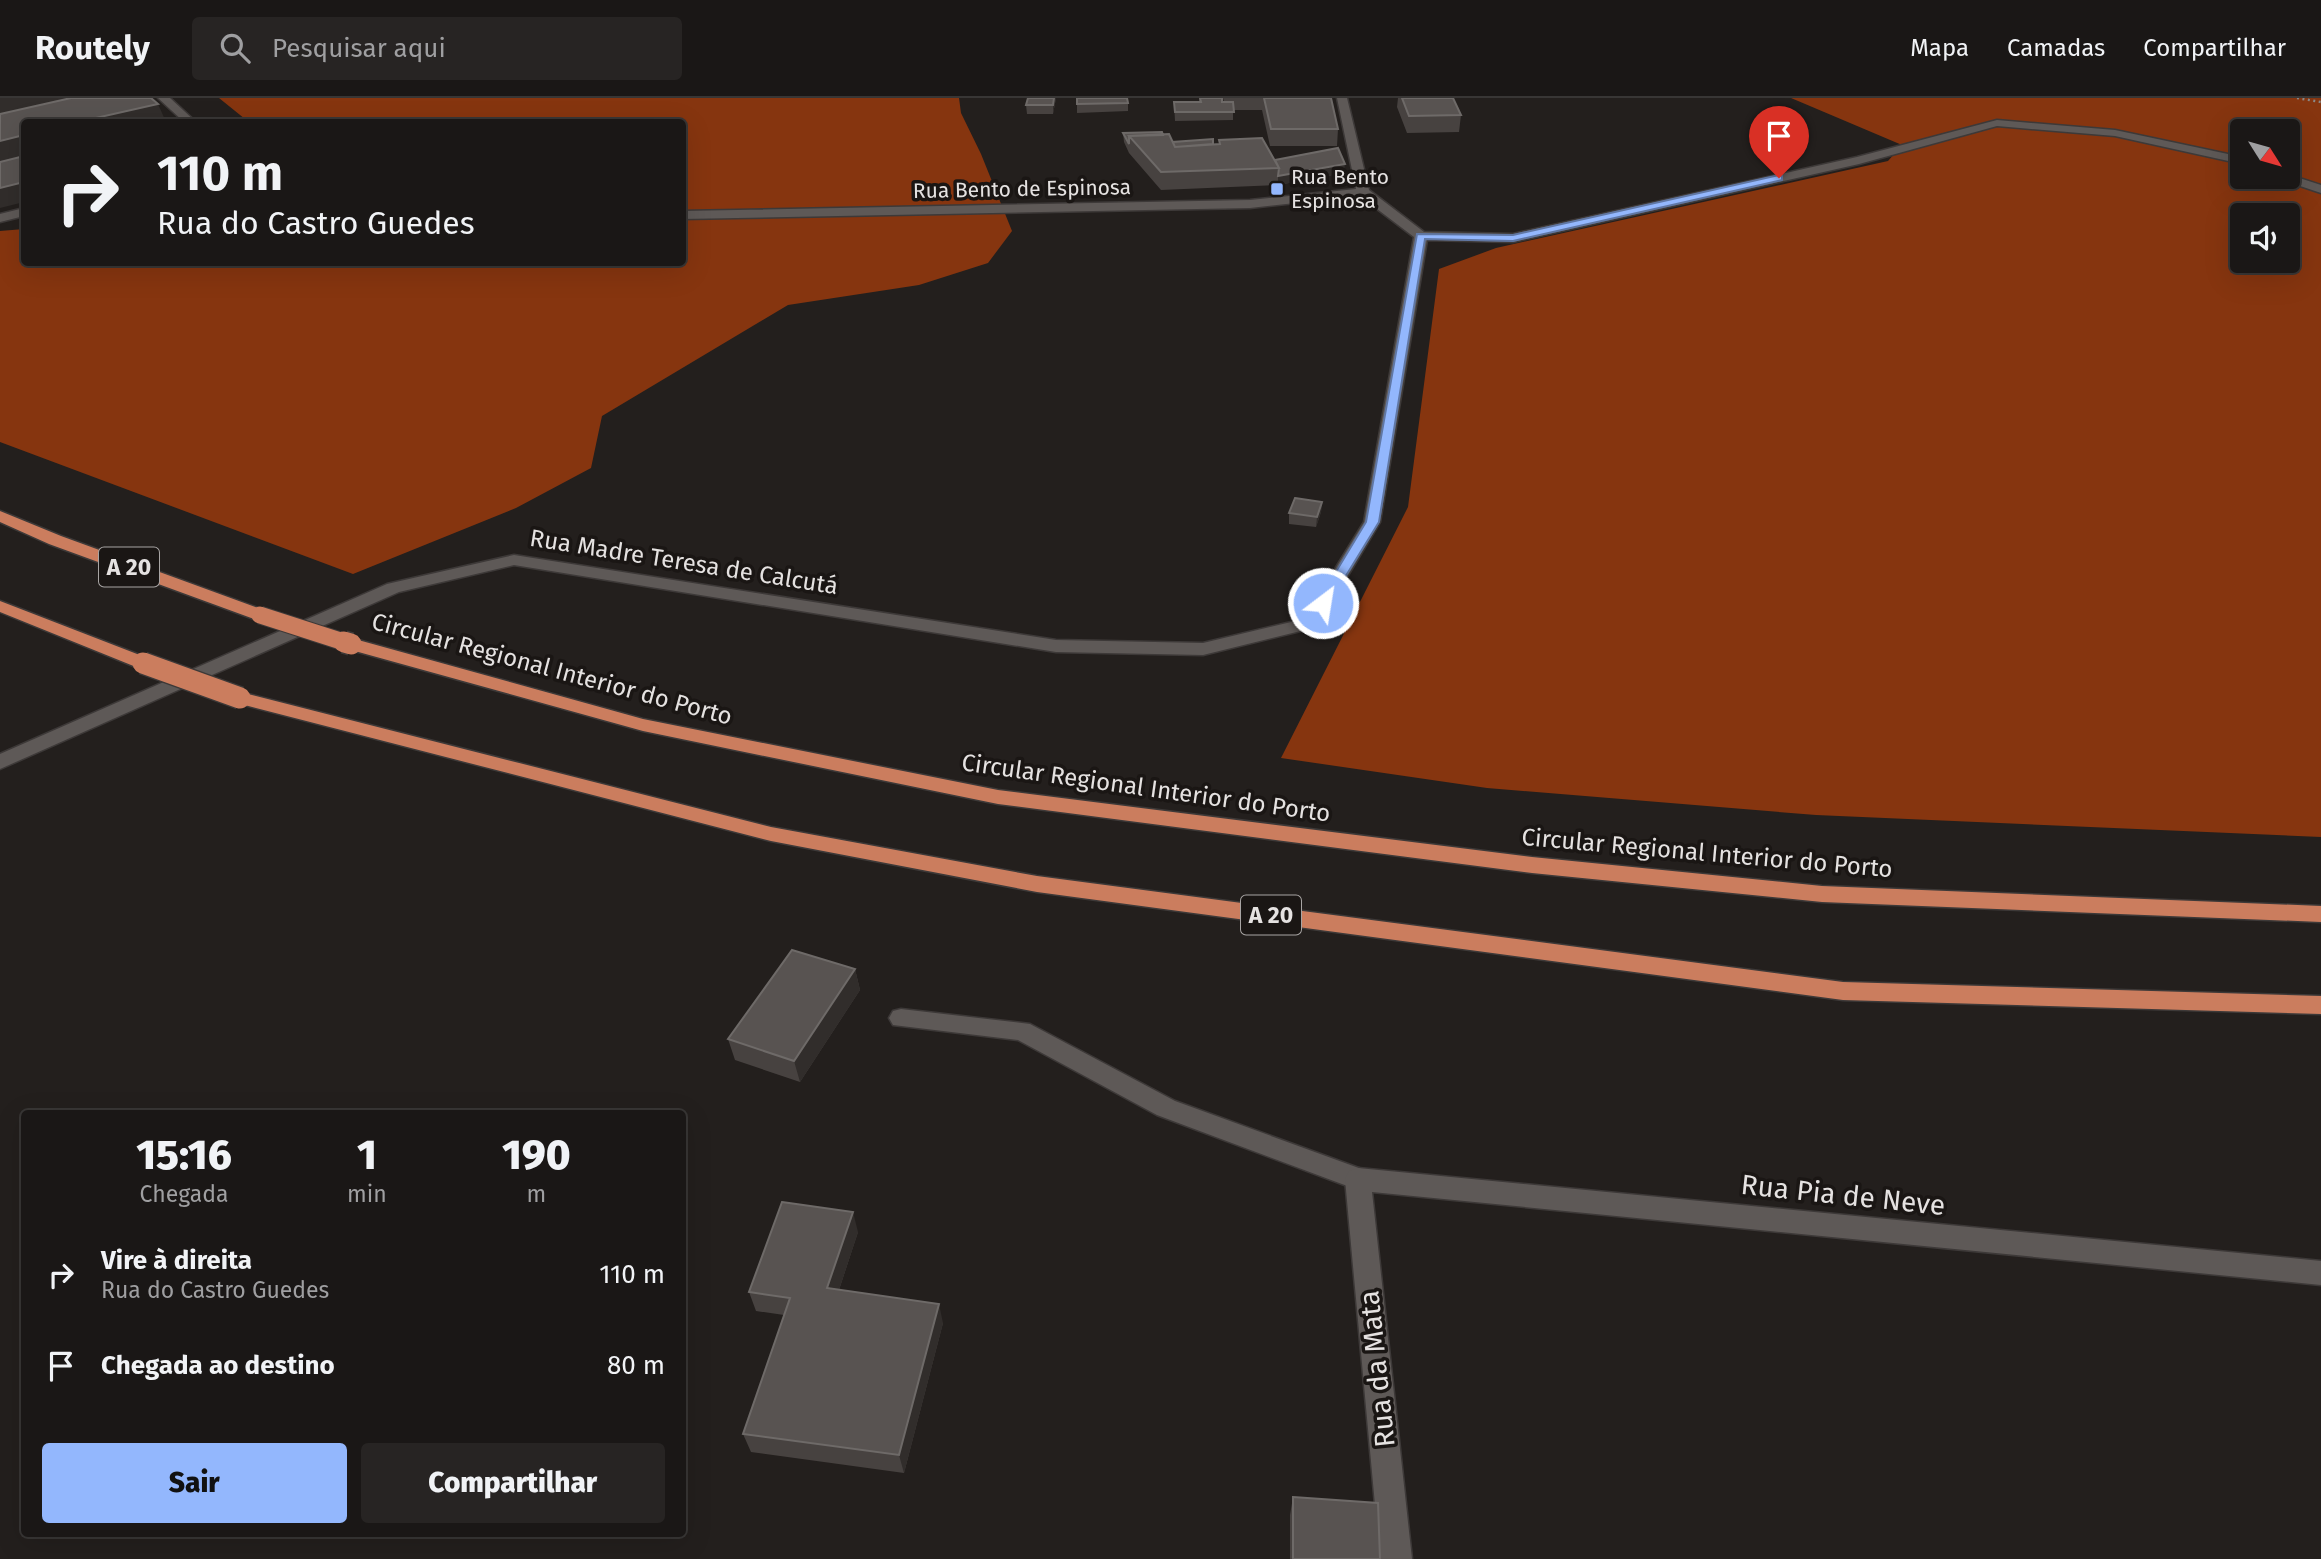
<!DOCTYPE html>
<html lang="pt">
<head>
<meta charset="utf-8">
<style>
	:root { --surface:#1a1716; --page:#272423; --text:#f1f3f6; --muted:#9f9fa1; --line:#383635; --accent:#93b7fd }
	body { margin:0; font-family:"Fira Sans",sans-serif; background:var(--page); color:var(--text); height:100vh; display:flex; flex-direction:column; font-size:26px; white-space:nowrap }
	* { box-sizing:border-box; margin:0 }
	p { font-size:23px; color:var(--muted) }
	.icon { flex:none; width:38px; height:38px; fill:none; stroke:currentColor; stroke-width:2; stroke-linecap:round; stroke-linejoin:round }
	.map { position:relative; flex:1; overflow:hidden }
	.sheet { position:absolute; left:21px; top:1012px; width:665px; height:427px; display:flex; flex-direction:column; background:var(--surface); border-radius:7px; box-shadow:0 7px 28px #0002,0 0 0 2px var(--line) }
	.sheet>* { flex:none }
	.banner { position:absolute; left:21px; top:21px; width:665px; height:147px; border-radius:7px; box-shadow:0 7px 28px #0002,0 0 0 2px var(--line); background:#1a1716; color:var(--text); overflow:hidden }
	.needle { width:46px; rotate:127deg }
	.controls { position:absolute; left:2230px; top:21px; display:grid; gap:14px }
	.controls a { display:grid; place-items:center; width:70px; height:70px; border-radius:7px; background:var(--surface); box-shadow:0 7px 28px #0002,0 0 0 2px var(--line); font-size:35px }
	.pin { position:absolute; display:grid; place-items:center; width:60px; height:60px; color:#fff; margin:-72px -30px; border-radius:50% 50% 50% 0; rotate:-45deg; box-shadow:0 0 7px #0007 }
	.pin .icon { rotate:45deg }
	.me { position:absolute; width:77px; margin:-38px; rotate:31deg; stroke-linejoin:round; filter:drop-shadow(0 0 5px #0008) }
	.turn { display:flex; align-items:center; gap:24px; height:147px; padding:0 21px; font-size:32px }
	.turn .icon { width:91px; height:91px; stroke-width:2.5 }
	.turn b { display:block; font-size:49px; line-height:60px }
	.eta { display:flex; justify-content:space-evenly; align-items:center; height:119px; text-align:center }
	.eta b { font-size:42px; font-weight:800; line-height:49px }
	.button { display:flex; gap:14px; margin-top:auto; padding:14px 21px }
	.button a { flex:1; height:80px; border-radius:7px; background:var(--accent); color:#111; font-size:28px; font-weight:800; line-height:80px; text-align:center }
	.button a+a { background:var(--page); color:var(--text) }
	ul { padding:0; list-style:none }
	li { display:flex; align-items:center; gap:21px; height:91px; padding:0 21px }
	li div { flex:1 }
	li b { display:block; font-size:26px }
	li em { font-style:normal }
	header { display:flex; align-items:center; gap:42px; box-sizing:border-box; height:98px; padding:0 35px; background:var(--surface); border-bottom:2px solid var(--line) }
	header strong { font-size:33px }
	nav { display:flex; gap:38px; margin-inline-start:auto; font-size:24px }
	.search { width:490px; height:63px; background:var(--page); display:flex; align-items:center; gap:18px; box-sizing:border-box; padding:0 24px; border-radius:7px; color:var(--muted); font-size:26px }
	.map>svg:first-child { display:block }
	.forest { fill:#86350f; fill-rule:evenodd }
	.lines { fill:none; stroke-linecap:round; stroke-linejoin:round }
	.lane-casing { stroke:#3d3938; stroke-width:3 }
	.street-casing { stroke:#3d3938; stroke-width:3 }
	.highway-casing { stroke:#3d3938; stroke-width:3 }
	.path { stroke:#8b8886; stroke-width:2.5; stroke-dasharray:2 3.5; stroke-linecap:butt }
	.lane { fill:#5e5957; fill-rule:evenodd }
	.street { fill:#5e5957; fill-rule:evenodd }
	.highway { fill:#cb7d5e; fill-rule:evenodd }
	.highway-bridge-far1-casing { stroke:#3d3938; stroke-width:19; stroke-linecap:butt }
	.highway-bridge-casing { stroke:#3d3938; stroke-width:24; stroke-linecap:butt }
	.highway-bridge-far1 { stroke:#cb7d5e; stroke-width:17 }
	.highway-bridge { stroke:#cb7d5e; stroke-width:21 }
	.wall { fill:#474240 }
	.shaded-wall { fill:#312d2b }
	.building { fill:#585351; stroke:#6e6a68; stroke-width:2 }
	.route { fill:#93b7fd; stroke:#6077a4; stroke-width:2 }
	.poi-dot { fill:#93b7fd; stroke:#1a1614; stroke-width:2.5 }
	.labels { text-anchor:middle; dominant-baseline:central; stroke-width:7; stroke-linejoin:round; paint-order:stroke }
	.far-poi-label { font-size:21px; fill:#e5e2e1; stroke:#1a1614; text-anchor:start }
	.far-street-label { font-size:21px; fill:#e5e2e1; stroke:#1a1614 }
	.shield { fill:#1a1614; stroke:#a8a5a4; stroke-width:2 }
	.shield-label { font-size:23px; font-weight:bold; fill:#e5e2e1 }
	.street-label { font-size:24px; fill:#e5e2e1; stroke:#1a1614 }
	.near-street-label { font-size:28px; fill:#e5e2e1; stroke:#1a1614 }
</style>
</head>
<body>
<header>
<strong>Routely</strong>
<div class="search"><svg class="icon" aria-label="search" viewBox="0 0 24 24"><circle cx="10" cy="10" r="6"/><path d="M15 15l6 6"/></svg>Pesquisar aqui</div>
<nav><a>Mapa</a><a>Camadas</a><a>Compartilhar</a></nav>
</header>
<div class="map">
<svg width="2321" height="1461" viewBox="0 0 2321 1461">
	<rect width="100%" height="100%" fill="#231f1d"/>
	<path class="forest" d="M219,0H959L961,15L981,56L1012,133L988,165L919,187L788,207L602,318L591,370L516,410L353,476L0,344V133L24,131V164H682V24H244L245,21Z
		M1791,0H2321V739L1816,717L1487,690L1281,660L1408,409L1439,171L1496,150L1888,63L1902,47ZM2242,33H2287V79H2242ZM2242,117H2287V163H2242Z"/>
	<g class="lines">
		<defs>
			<path id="lane" d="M901,911L1030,926L1175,1003L1367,1073L1371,1081L1367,1089L1358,1092L1157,1017L1018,942L893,927L889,920L893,913Z"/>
			<path id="street" d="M158,0H170L196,24H184Z
				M1337,0H1347L1369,92L1424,134L1513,136L1857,59L1997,22L2115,32L2242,59V66L2115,38L1997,28L1859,66L1513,144L1427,142L1380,424L1317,529L1203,557L1056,554L514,467L399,494L0,671V656L387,486L514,457L1056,542L1203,545L1304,521L1364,424L1414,139L1360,98L1250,110L682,121V113L1250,102L1356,91Z
				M2287,76L2321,87V95L2282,82L2280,79H2287Z
				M24,110V118L0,124V116Z
				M1358,1070L2321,1163V1187L1372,1094L1412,1461H1380L1345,1081L1349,1073Z"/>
			<path id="highway" d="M0,413L61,438L266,513L269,517L266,521H254L49,446L0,424Z
				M0,503L150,561L152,565L143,571L136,569L0,514Z
				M351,540L643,621L998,692L1532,759L1822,788L2321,808V824L1822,804L1532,775L998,706L643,633L344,550L342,546L344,542Z
				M240,594L771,729L1037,778L1843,884L2321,898V916L1843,902L1037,794L771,743L233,604L230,600L233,596Z"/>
		</defs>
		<use href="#lane" class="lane-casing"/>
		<use href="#street" class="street-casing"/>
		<use href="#highway" class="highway-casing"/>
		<path class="path" d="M2297,0L2321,4"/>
		<use href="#lane" class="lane"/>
		<use href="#street" class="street"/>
		<use href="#highway" class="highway"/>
		<defs>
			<path id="highway-bridge-far1" d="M260,517L350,546"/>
			<path id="highway-bridge" d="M344,544L351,546
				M143,565L240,600"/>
		</defs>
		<use href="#highway-bridge-far1" class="highway-bridge-far1-casing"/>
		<use href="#highway-bridge" class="highway-bridge-casing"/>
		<use href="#highway-bridge-far1" class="highway-bridge-far1"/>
		<use href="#highway-bridge" class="highway-bridge"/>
	</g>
	<path class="wall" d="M1028,0H1056L1053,16H1027L1026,7Z
		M1077,0L1128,5V13L1077,15Z
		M1199,0H1222V4H1224L1223,0H1331L1338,31L1337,48H1270L1262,12H1233V22L1175,23L1174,4H1199Z
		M1398,0H1453L1461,17L1459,34L1407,35L1397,9Z
		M1123,35L1163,37L1173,44L1213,46H1219V42L1275,62L1344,75L1278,87L1161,92L1129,55L1124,44Z
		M1322,404L1321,414L1316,429L1289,426V415Z
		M855,871L860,892L800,984L735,962L728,941Z
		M858,1134L839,1192L943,1225L904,1375L751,1354L743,1336L784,1217L756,1213L749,1194Z
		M1293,1399L1380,1461H1290V1417Z"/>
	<path class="shaded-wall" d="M0,0H104L0,23Z
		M1054,0H1056L1053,16V7Z
		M158,6L166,24H78Z
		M24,37V64L0,70V43Z
		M1345,66L1344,75L1278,87V78Z
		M24,84V104L0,110V90Z
		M1322,404L1321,414L1316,429L1317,419Z
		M855,871L860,892L800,984L794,963Z
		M853,1114L858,1134L833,1210L827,1190Z
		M939,1206L943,1225L904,1375L899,1357Z"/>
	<path class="building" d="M71,0H151L158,6L78,24H24V37L0,43V16Z
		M1028,0H1054L1053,7H1026Z
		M1077,0H1127L1128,5L1077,6Z
		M1200,0H1222V4H1233L1234,14H1175L1174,4H1201Z
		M1264,0H1331L1338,31H1271Z
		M1402,0H1453L1461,17L1409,18Z
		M1162,34L1163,37L1129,38V46L1123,35Z
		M1169,36L1175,49L1220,46L1219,42L1262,40L1279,70L1161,74L1129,38Z
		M1213,41V46L1175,49L1173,44Z
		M1338,50L1345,66L1278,78L1279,70L1275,62Z
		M24,58V84L0,90V64Z
		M1295,400L1322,404L1317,419L1289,415Z
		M792,852L855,871L794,963L728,941Z
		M782,1104L853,1114L827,1190L939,1206L899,1357L743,1336L790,1200L749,1194Z
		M1293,1399L1378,1405L1380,1461H1293Z"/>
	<path class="route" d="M1779,77L1782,78V82L1513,143L1425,141L1379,424L1328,507H1319L1317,505L1366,424L1417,136L1513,137Z"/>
	<rect class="poi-dot" x="1270" y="84" width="14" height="14" rx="3.5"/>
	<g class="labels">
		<g class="far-poi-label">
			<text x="1291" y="79">Rua Bento<tspan x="1291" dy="24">Espinosa</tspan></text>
		</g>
		<g class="far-street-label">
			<text transform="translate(1022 91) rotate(-1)">Rua Bento de Espinosa</text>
		</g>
		<g class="shield">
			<rect x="99" y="449.5" width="60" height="39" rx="5"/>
			<rect x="1241" y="797.5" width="60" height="39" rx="5"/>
		</g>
		<g class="shield-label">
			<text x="129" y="469">A 20</text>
			<text x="1271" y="817">A 20</text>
		</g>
		<g class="street-label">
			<text transform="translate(684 464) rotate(9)">Rua Madre Teresa de Calcutá</text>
			<text transform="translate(552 571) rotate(15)">Circular Regional Interior do Porto</text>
			<text transform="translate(1146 690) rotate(8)">Circular Regional Interior do Porto</text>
			<text transform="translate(1707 755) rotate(5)">Circular Regional Interior do Porto</text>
		</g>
		<g class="near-street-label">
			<text transform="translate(1843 1097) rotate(6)">Rua Pia de Neve</text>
			<text transform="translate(1377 1271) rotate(-96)">Rua da Mata</text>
		</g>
	</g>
</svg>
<div class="controls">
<a><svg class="needle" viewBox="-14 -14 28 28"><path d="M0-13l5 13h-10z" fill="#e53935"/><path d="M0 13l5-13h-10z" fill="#9f9fa1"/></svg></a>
<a><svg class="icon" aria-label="sound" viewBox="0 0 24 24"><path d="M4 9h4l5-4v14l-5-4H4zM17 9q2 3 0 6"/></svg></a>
</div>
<div class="pin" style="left:1779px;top:80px;background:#d93025"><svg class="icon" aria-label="arrive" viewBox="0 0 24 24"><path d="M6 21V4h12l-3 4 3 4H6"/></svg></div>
<svg class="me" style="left:1323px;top:505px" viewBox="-20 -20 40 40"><circle r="17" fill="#93b7fd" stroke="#fff" stroke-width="3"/><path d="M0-11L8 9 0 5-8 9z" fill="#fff"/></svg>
<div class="banner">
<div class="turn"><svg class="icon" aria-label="right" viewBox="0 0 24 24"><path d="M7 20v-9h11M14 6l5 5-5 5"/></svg><div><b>110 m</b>Rua do Castro Guedes</div></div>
</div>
<section class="sheet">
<div class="eta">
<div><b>15:16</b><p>Chegada</p></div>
<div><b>1</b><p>min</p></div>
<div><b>190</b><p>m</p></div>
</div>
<ul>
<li><svg class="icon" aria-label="right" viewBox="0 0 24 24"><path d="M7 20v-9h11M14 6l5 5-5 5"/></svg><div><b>Vire à direita</b><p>Rua do Castro Guedes</p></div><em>110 m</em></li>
<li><svg class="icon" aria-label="arrive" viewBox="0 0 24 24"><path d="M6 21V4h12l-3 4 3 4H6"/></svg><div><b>Chegada ao destino</b></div><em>80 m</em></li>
</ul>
<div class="button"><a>Sair</a><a>Compartilhar</a></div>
</section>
</div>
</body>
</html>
